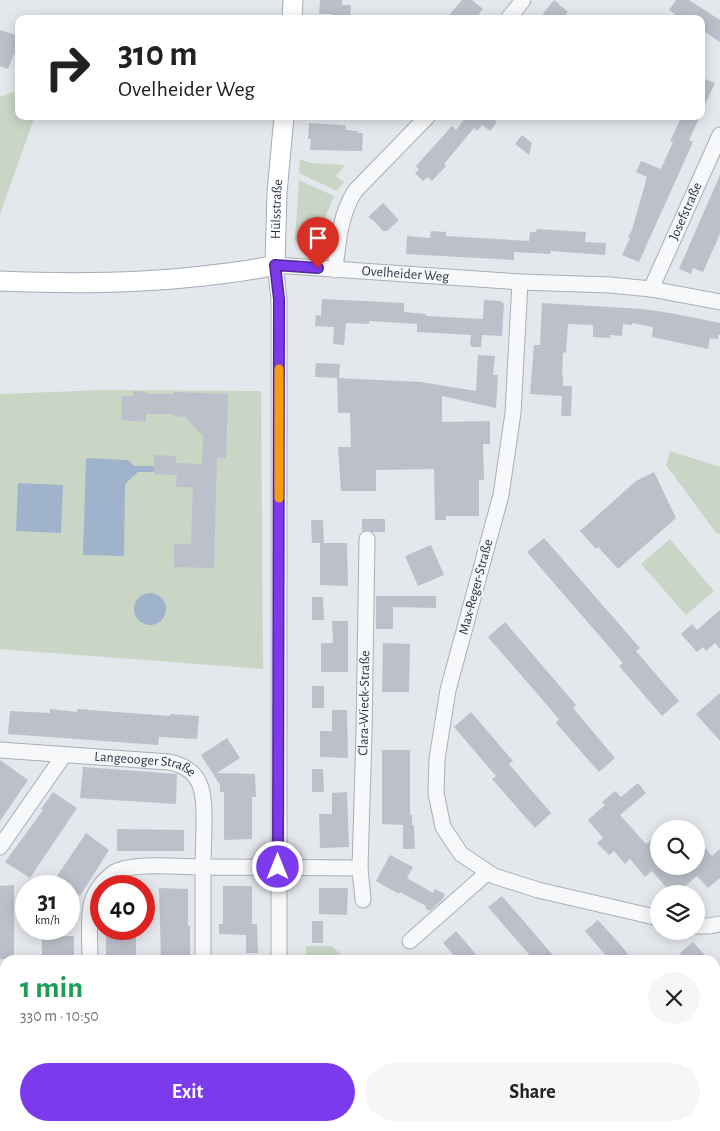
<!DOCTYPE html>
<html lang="en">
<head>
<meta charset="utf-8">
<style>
	:root { --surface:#fff; --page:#f6f6f6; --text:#202124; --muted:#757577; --accent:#7c3aed }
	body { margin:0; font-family:"Alegreya Sans",sans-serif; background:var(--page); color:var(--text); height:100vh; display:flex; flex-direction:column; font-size:19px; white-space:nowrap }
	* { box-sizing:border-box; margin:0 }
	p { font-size:16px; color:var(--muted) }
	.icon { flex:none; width:28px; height:28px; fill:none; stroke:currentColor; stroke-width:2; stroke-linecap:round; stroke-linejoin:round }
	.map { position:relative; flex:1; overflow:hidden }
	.side { position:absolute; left:0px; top:955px; width:720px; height:176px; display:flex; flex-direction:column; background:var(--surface); border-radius:15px 15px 0 0; box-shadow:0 2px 12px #0003 }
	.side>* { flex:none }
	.hud { position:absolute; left:15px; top:15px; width:690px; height:105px; border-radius:10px; box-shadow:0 2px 12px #0003; background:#fff; color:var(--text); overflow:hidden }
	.buttons { position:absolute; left:650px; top:820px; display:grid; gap:10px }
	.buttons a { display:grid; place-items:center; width:55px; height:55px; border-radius:50%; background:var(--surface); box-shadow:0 2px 12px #0003; font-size:25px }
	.speed { position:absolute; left:15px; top:875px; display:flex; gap:10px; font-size:25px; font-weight:700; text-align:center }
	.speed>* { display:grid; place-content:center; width:65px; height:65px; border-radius:50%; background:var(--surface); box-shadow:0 2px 12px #0003; line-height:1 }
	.speed small { font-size:12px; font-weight:400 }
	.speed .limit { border:8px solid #d22; background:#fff; color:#111 }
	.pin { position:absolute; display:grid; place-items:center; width:42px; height:42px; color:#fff; margin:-51px -21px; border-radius:50% 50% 50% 0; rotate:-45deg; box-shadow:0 0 5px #0007 }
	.pin .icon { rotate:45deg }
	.me { position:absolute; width:55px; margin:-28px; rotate:0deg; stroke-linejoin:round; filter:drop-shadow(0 0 4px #0008) }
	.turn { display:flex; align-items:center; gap:18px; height:105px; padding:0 20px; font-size:22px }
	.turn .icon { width:65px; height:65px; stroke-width:2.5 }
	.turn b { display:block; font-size:35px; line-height:42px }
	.round { display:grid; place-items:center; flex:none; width:52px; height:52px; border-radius:26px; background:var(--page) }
	.headline { display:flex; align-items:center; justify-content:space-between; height:85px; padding:0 20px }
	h1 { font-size:30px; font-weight:600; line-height:38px; color:#1e9e55 }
	.cta { display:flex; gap:10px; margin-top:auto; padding:10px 20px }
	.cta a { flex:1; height:58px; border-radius:30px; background:var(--accent); color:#fff; font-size:20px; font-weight:600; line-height:58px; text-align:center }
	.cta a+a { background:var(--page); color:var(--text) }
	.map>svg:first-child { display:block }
	.green { fill:#c9d6c5 }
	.water { fill:#9fb4cc }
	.building { fill:#bbc0ca }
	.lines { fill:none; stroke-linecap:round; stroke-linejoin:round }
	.minor-casing { stroke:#a9aeb7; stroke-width:17 }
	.major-casing { stroke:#a3abb8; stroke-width:21 }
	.minor { stroke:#f7f8fa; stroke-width:15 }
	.major { stroke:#fff; stroke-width:19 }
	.route-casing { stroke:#51269a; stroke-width:12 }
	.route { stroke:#7c3aed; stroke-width:9 }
	.slow { stroke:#f59e0b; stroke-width:9 }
	.labels { text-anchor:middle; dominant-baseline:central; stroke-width:4.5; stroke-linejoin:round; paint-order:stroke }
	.street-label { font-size:14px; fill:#2b3445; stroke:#f4f6f9 }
</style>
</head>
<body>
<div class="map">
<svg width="720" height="1131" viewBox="0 0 720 1131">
	<rect width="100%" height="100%" fill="#e4e7ec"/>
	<path class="green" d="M13,92L19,94V116H35L0,214V97Z
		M300,159L311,163L345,165L336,176L344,182L337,191L299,173Z
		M299,180L334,196C330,205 326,214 324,223C323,228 323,234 321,239C316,251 301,250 295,239Z
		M105,390L261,391L263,669L0,649V394Z
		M670,451L720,467V534H717L666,465Z
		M670,539L714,591L686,615L641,564Z
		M306,946H332L346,960H306Z"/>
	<path class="water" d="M86,458L128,460L134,466H154V472H138L125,484L124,556L83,555Z
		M18,483L63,485L61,533L16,531Z
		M134 609a16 16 0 1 1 32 0a16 16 0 1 1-32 0Z"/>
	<path class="building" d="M320,0H342V5H351L350,19H332V14H319Z
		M462,0H472L483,9L475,19H446Z
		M554,0L568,12L563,19H539Z
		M676,0H689L720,20V42L701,29V19H671L675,14L669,10Z
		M0,30L19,36V55L14,54L8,69L0,66Z
		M705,79L715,83L701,113V88Z
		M467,116H490L497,122L490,131L482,125L477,131L474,128L444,164L446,166L432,181L428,177L423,181L415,173L419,169L416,166L452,126L456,130Z
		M682,116H700L689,140L693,142L639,262L622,255L630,238L628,237L632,230L647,177L636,172L641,161L661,169L673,142L670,141Z
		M309,123L341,125L346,126V130L358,131V133H363L362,151L310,150L311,139H308Z
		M522,135L532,143L529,155L515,144Z
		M720,175V234L703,272L693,268L691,274L679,269Z
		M383,203L399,220L387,231H383L374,221L368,217Z
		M537,229L586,232L585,242L606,243L605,255L551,251L550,254L514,252V260L406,254L407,236L430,238L431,231L446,232V236L529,241L530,232H536Z
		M322,299L404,303V312L426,314V316L483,319L484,300L501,301L504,304L502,336L482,335L481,347H472L470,344L471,335L417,332V324L369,321V324L346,323L344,345L333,344L334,327L315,326L316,315L321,316Z
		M542,303L643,309L670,313L720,323V335H718V339L710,338L708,349L652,337L653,327L632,323V325L623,324L622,336L610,335V338L593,337V325L568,324L566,353L563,352L562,376H563V386H572L571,416H561L562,396L530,394L534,345H540Z
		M478,355L495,356L493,375H498L496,408L442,396V422L490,421V444H483L484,480H479V516H446V520H435L434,469L376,470V491H341L338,447H351L350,413H338L337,378L421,382L476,391Z
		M316,363L340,364L339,378L315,377Z
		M133,391L147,392V394H174V392L228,394L226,458H217L214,568L174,567V544H191L193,487H176L177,475L154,474V455L176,456V463L202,464L203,436L185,417L173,416V414H146V422L121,420L122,396H133Z
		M654,472L676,518L618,569L598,547L596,549L580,531L636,481Z
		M362,519H385V532H372L368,530L362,531Z
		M311,520H323L324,543H312Z
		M544,538L640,648L636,651L679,701L662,716L619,666L623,663L527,552Z
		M320,543H347L348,586L320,585Z
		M431,545L444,575L418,586L405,556Z
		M376,596H436V608L393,607V629H376Z
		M312,597H323L324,620H312Z
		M720,610V649L715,643L706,651L703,647L697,652L681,634L692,624L697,630Z
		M332,621H348V672H321V643H333Z
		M505,622L576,705L573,708L615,758L599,772L556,723L559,719L488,637Z
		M383,643L410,644L409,692H382Z
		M312,686H324V708H312Z
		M720,693V741L696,714Z
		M50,709L77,712V709L170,716V714L199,716L197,739L159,737L158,745L8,734L10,711L50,713Z
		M332,710H347L348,758L320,757V731H332Z
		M471,712L513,761L509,764L551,813L535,828L492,779L496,776L454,727Z
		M227,738L240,758L217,773L255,774L256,797H252V839L224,840V792H220V785L201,755Z
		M382,750H410V815H412V825H414L415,849H403V825L382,824Z
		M0,760L28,780L0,821Z
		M83,767L177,774L176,804L80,798Z
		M312,769H323L324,792H312Z
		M638,783L646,793L620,815L646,844L659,833V866H696V854L704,847L712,856L720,849V878L708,888L697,876L676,894H672L652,871L645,877L630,859L625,864L614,851L609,855L597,843L603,838L588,820L605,805L602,802L615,791L621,797Z
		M53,792L77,808L30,878L5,862L43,810L41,809Z
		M347,792L349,847L320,848L319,814H332V793Z
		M117,829L184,830V851H117Z
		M86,833L109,850L80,896L69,888V886H66L55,879Z
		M390,855L413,867L407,878L433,893L435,889L445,894L442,900L430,911L425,908L426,906L400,892L399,894L376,881Z
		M14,885V959H0V886Z
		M223,886H252V924H257L258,953H246V935L219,934V924H223Z
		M159,888L188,889V926H190V960H161Z
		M319,888H348L347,915L319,914Z
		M502,896L521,918L557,960H534L527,952L488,907Z
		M598,920L618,942L633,960H610L601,950L585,931Z
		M312,921H323V943H312Z
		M456,931L481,960H458L443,943Z
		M106,934H136V955H106Z
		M42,936H74V960H42Z
		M693,942L709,960H686L680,953Z"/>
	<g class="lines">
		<defs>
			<g id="minor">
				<path d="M508,19L523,0"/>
				<path d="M335,270C338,242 340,215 355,191L428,116"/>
				<path d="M520,282L513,413L501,495L448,690L437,759L436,793L443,827L461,854L494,876L538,890L659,918"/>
				<path id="s1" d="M651,289L720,135"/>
				<path id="s2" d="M0,750L169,762C204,769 204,794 204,823C204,838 203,852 203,867C182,867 133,862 115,872C104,879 93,893 91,906C88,919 90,945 90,960"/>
				<path d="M0,847L64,755"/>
				<path id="s3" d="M360,868L364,733L367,539"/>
				<path d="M696,926H709L720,924"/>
				<path d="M410,941L487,873"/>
				<path d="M203,960V867L360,868L363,900"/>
				<path id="s4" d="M279,960V299L275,265L520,282L610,285L651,289L720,302"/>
				<path d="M0,1066L5,1067"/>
				<path d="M282,1126V1131"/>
				<path d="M490,1126L491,1131"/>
				<path d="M374,1131L375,1126"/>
			</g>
			<g id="major">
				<path d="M292,19L293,0"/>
				<path id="s5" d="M0,281C69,284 134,284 203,276C227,273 251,271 275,265L277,193L284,116"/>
			</g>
		</defs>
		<use href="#minor" class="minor-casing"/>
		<use href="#major" class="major-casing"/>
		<use href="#minor" class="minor"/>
		<use href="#major" class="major"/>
	</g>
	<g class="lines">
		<defs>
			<path id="route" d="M278,867L279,299L275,265L318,268"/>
		</defs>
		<use href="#route" class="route-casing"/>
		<use href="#route" class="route"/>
		<path class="slow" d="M279,498V369"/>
	</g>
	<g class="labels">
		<g class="street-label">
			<text stroke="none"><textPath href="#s5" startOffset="332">Hülsstraße</textPath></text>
			<text stroke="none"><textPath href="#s1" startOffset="85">Josefstraße</textPath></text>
			<text stroke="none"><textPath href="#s4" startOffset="826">Ovelheider Weg</textPath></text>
			<text transform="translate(476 587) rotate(-75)">Max-Reger-Straße</text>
			<text stroke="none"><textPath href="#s3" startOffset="165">Clara-Wieck-Straße</textPath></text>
			<text stroke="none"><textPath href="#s2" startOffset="146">Langeooger Straße</textPath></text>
		</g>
	</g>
</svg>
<div class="buttons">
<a><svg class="icon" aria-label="search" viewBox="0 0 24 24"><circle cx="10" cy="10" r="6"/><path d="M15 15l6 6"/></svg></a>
<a><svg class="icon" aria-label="layers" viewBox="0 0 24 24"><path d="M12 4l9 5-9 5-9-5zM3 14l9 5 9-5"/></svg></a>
</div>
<div class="speed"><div>31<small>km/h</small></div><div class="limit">40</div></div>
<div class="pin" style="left:318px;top:268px;background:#d93025"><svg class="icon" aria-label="arrive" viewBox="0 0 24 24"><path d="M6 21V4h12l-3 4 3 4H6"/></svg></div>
<svg class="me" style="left:278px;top:867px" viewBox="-20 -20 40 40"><circle r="17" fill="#7c3aed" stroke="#fff" stroke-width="3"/><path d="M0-11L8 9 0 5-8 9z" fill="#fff"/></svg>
<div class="hud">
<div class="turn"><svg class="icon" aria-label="right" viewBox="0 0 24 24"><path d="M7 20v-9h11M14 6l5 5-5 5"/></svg><div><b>310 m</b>Ovelheider Weg</div></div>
</div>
<section class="side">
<div class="headline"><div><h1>1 min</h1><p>330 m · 10:50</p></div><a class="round"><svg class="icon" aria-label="close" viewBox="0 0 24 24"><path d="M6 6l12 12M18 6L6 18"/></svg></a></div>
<div class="cta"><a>Exit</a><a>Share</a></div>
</section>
</div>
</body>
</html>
